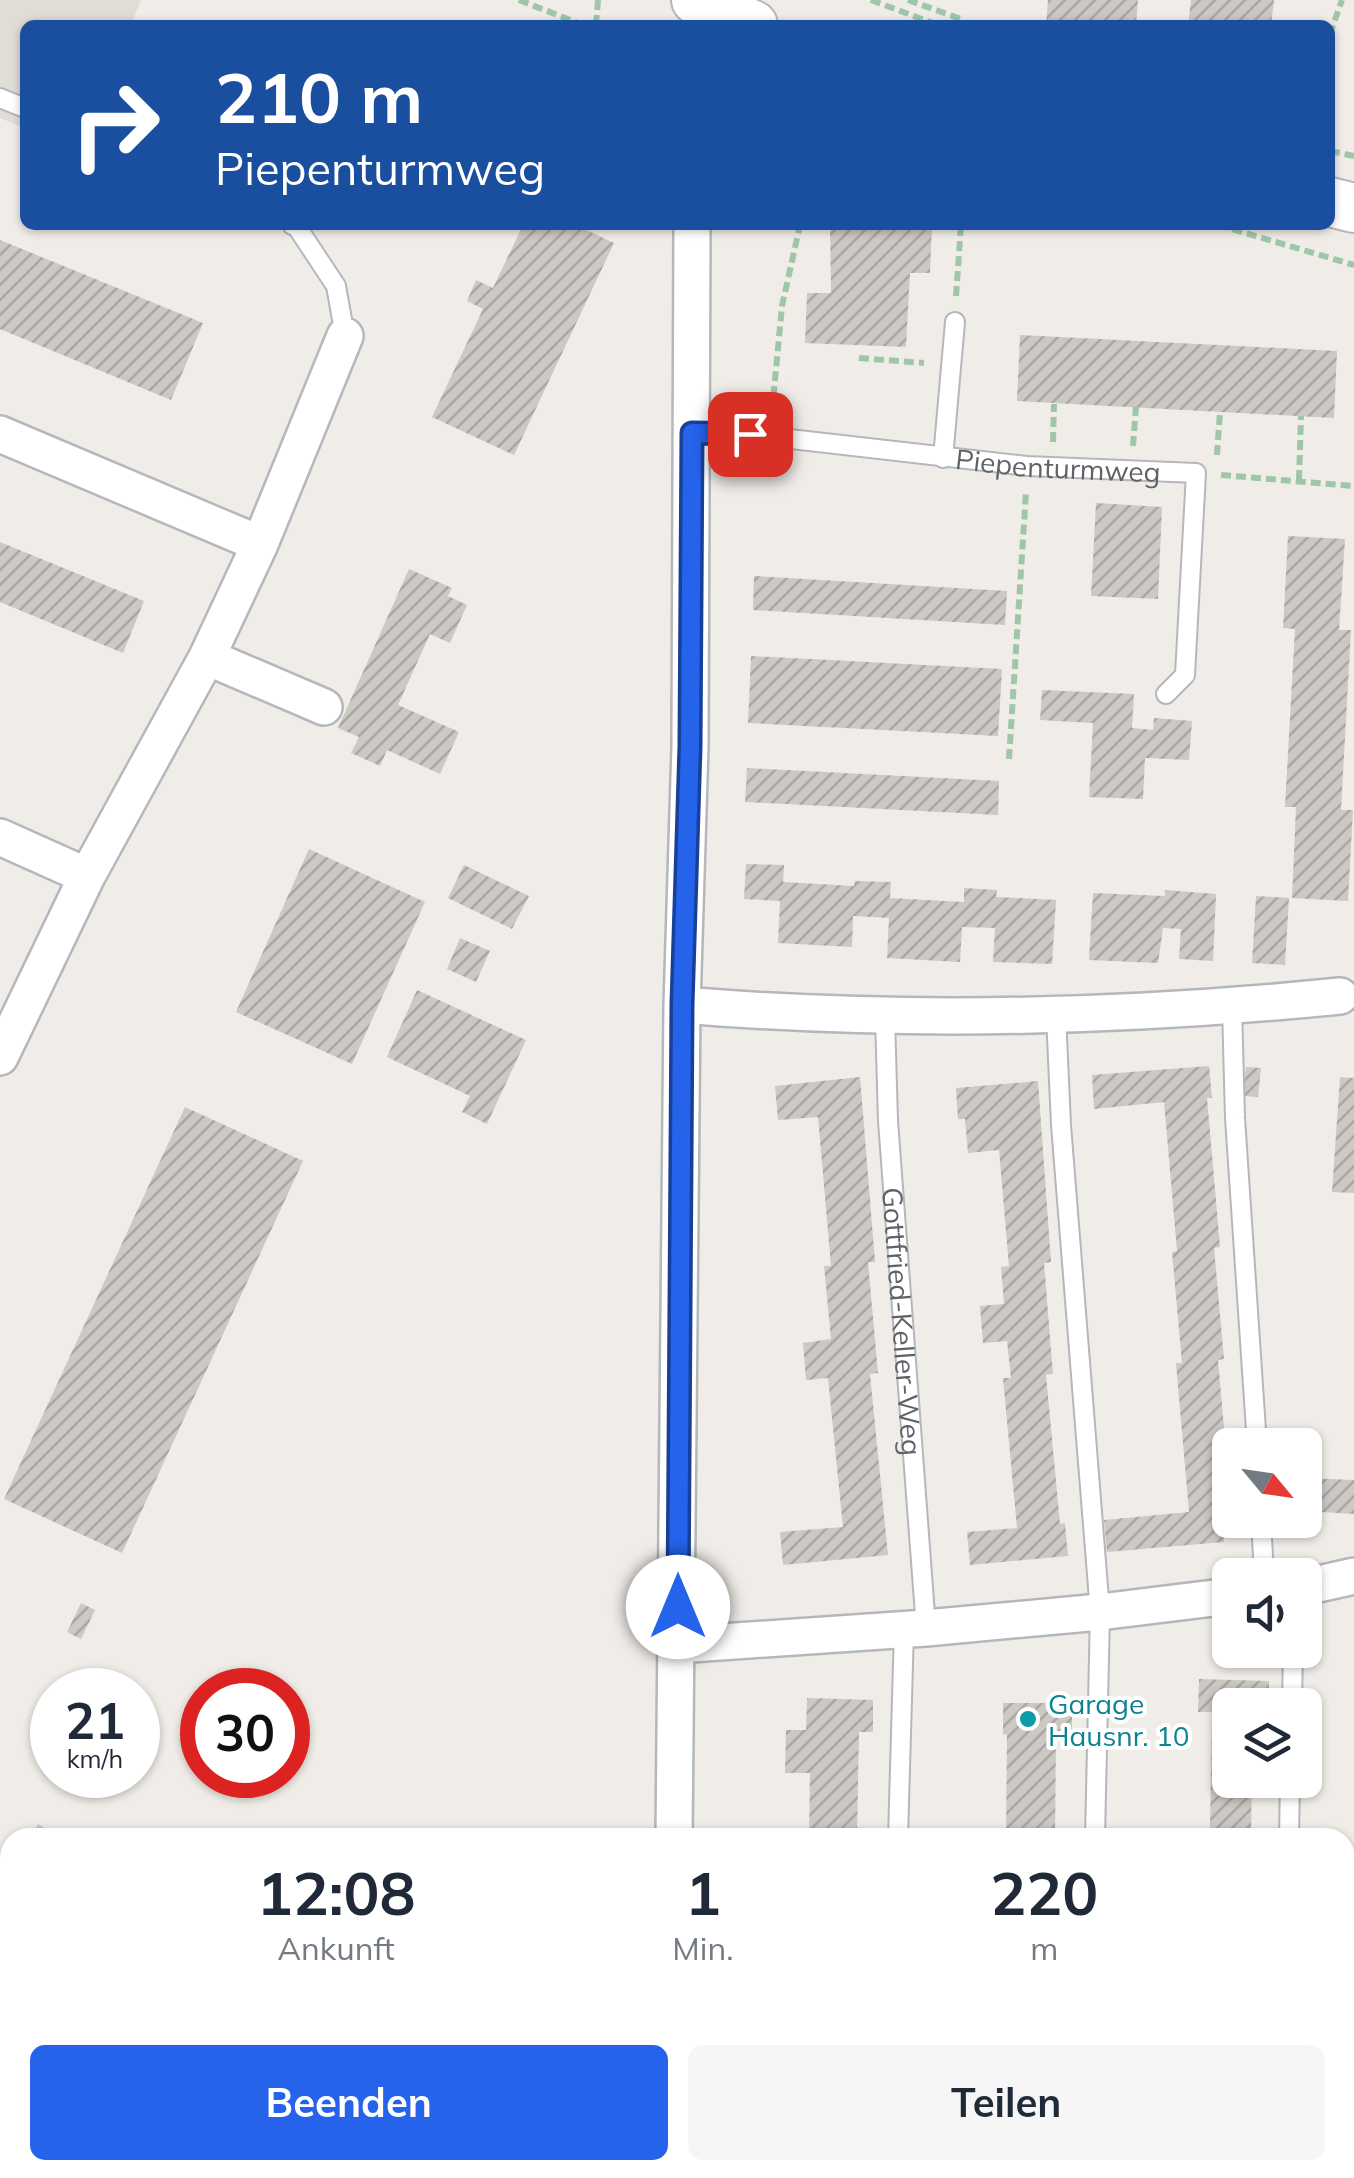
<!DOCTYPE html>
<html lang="de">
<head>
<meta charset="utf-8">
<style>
	:root { --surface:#fff; --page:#f6f6f7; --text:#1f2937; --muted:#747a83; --accent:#2563eb }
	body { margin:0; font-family:Mulish,sans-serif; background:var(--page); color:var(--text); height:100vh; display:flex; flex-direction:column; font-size:38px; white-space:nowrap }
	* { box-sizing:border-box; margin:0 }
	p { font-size:32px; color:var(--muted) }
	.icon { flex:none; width:55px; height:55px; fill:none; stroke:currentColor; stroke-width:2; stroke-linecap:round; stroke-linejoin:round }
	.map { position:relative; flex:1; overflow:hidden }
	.drawer { position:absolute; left:0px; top:1828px; width:1355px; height:352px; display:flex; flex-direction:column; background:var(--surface); border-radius:30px 30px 0 0; box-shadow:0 2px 8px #0004 }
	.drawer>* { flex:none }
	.guide { position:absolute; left:20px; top:20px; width:1315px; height:210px; border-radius:15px; box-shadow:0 2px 8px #0004; background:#1a4fa0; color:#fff; overflow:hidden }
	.needle { width:65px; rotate:119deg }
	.tools { position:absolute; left:1212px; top:1428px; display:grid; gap:20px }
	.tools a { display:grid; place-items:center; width:110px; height:110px; border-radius:15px; background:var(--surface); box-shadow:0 2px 8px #0004; font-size:50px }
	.speed { position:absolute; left:30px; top:1668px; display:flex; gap:20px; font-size:50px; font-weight:700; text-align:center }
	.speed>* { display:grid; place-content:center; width:130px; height:130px; border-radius:50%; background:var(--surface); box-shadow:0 2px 8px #0004; line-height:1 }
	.speed small { font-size:25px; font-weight:400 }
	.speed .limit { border:15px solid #d22; background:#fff; color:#111 }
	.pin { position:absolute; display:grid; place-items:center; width:85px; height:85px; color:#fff; margin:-42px; border-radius:20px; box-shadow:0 5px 15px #0006 }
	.me { position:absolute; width:110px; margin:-55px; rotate:0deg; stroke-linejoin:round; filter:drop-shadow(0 0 8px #0008) }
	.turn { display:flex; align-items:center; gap:35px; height:210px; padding:0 30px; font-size:45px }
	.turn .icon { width:130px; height:130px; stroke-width:2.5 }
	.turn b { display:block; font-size:70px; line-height:85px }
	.eta { display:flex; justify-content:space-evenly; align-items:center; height:170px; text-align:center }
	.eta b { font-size:60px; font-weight:700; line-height:70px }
	.action { display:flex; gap:20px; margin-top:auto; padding:20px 30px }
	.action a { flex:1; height:115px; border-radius:15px; background:var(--accent); color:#fff; font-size:40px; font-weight:700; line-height:115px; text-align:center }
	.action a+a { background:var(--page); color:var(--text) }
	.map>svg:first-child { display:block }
	.education { fill:#e0dcd6 }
	.park { fill:#c8e6c6 }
	.building { fill:url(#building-hatch) }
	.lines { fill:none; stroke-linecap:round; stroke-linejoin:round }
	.lane-casing { stroke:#b4b8bb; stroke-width:22 }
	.street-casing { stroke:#b4b8bb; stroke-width:40 }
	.secondary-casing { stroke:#b4b7bb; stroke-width:52 }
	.path { stroke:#9fc7a7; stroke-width:6; stroke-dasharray:10 5; stroke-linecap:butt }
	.lane { stroke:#fff; stroke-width:18 }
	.street { stroke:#fff; stroke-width:35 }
	.secondary { stroke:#fff; stroke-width:48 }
	.route-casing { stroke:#184099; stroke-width:25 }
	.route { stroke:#2563eb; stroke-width:18 }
	.culture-dot { fill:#0f9aa8; stroke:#fff; stroke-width:4 }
	.labels { text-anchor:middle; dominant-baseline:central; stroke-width:8; stroke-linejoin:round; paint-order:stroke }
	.street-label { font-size:28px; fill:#5f6367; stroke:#fff }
	.culture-label { font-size:28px; fill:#0d838f; stroke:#fff; text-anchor:start }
</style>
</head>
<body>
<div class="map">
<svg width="1354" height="2178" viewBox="0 0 1354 2178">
	<defs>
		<pattern id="building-hatch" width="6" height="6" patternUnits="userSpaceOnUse" patternTransform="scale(2.5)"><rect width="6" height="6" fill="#ccc8c4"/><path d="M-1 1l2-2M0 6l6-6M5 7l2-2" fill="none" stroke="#a9a6a3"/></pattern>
	</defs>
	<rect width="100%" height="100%" fill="#f0ede8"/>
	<path class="education" d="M0,0H141L131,25H25V128L0,118Z"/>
	<path class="park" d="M1354,1958V2178H1307L1308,2170H1345V1959Z"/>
	<path class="building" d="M1048,0H1138L1136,25H1046Z
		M1191,0H1274L1271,25H1188Z
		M523,225H576L614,243L514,455L432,417L483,309L467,301L476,280L493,288Z
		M830,225H932L930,273H910L906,347L805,343L807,293H831Z
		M0,240L203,323L171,400L0,329Z
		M1020,335L1337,351L1334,418L1017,401Z
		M1096,503L1162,507L1158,599L1091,596Z
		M1288,536L1345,539L1339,630H1351L1341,810H1353L1348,901L1292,898L1296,807H1285L1295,629L1283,628Z
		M0,542L144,601L123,653L0,602Z
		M409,569L452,588L448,596L467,605L450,643L430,634L398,705L459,732L440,774L387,750L380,766L351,753L359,737L338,728Z
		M754,576L1007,591L1005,625L753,610Z
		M751,656L1002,669L998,736L748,723Z
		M1042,690L1134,694L1132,728L1153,730L1154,718L1192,721L1189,760L1145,758L1143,799L1089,797L1093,723L1040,720Z
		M747,768L999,781L998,815L745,802Z
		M309,849L425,902L352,1064L236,1012Z
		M746,864L784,865L783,882L854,886L855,881L891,882L890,898L964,902V888L997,890L996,897L1056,900L1052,964L993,962L995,928L962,927L960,962L887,958L889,918L853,916L852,947L778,943L780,901L744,899Z
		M464,865L529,896L512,929L448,898Z
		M1165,890L1216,894L1213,961L1179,959L1181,929L1163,928L1158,963L1089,960L1093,893L1165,896Z
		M1256,896L1289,898L1285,965L1252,963Z
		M460,938L490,951L476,982L447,969Z
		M417,990L526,1040L487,1124L462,1112L470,1096L387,1057Z
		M1209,1066L1212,1098H1207L1220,1247L1214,1248L1224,1359L1218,1360L1230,1495V1509L1221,1510L1224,1542L1107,1552L1104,1520L1189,1512L1176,1363H1182L1172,1252L1177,1251L1164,1102L1094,1109L1092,1075Z
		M1246,1067L1261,1068L1258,1097L1243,1096Z
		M860,1077L875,1262H868L878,1373L870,1374L888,1555L783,1565L780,1532L843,1527L828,1378L806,1380L803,1343L831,1339L824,1266H831L818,1117L778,1120L775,1086Z
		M1340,1077L1354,1078V1193L1332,1192Z
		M1038,1081L1051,1262L1044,1263L1053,1374L1046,1375L1060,1524L1065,1523L1068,1556L970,1565L967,1532L1017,1528L1003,1378H1011L1007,1341L983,1343L980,1306L1004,1304L1001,1267L1009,1266L999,1150L968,1153L965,1119H958L956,1088Z
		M185,1107L303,1161L122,1553L4,1499Z
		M1305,1478L1354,1480V1514L1305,1511Z
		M81,1603L95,1610L81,1639L67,1632Z
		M1199,1679L1269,1681V1705H1230V1780H1252L1251,1830L1210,1829L1212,1712H1198Z
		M807,1698L873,1700V1732H859L857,1838H809L810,1773H785L786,1730H806Z
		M1003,1703H1072V1735H1056L1055,1838H1006L1007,1735L1003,1734Z
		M38,1824L61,1838H31Z
		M10,1875V2006L0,2001V1892Z
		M370,2170H440L436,2178H384Z
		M729,2170H775V2178H729Z
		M799,2170H840V2178H799Z
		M946,2170H1173V2178H946Z
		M1238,2171L1268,2172L1267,2178H1237Z"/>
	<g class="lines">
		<defs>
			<g id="lane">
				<path d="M0,98L25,108"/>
				<path d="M292,225L297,227L336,286L345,336"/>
				<path id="s1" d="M692,433L729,432L1027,466L1196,473L1185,675L1166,694"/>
				<path d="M943,458L955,322"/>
				<path d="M1232,1007L1235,1118L1257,1445"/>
				<path d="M1056,1015L1061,1125L1100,1612L1095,1838"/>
				<path id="s2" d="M885,1017L888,1121L926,1628"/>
				<path d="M1261,1520L1264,1575"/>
				<path d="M1292,1705L1293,1650"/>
				<path d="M898,1838L904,1629"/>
				<path d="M1289,1838L1290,1780"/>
			</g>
			<path id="street" d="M0,434L260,544
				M207,657L324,707
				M0,837L87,876
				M682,1005C901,1023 1121,1018 1340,996
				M0,1057L87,876L207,657L260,544L345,336
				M1305,1587L1354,1576
				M677,1645L926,1628L1100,1612L1230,1596
				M674,1838L682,1005L690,746L692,225
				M667,2178V2170"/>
			<path id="secondary" d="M696,0L753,25
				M1330,202L1354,208"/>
		</defs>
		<use href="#lane" class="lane-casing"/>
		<use href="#street" class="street-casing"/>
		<use href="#secondary" class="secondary-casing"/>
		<path class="path" d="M519,0L583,25
			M871,0L938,25
			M908,0L961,19
			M596,25L598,0
			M1330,50L1332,28L1342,0
			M1330,151L1354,156
			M1218,225L1354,265
			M956,296L961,225
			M859,358L924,363
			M772,411L782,306L800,225
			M1053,442L1054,404
			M1133,446L1136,407
			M1217,455L1220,412
			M1221,475L1354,486
			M1299,480L1301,416
			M1009,759L1026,492
			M1345,2145L1350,2084
			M454,2178L459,2170
			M1342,2178L1343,2170"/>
		<use href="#lane" class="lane"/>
		<use href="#street" class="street"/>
		<use href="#secondary" class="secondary"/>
	</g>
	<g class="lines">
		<defs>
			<path id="route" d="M678,1607L682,1004L690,746L692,433L750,434"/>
		</defs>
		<use href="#route" class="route-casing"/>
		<use href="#route" class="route"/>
	</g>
	<circle class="culture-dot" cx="1028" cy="1719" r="10"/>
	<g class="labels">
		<g class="street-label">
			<text stroke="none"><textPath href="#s1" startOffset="368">Piepenturmweg</textPath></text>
			<text stroke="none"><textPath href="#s2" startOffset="305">Gottfried-Keller-Weg</textPath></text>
		</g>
		<g class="culture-label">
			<text x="1048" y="1703">Garage<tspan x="1048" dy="32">Hausnr. 10</tspan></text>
		</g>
	</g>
</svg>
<div class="tools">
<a><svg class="needle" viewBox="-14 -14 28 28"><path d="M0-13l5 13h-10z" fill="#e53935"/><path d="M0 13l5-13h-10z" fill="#747a83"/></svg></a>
<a><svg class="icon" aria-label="sound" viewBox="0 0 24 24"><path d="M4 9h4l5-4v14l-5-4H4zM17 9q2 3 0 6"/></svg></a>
<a><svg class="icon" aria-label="layers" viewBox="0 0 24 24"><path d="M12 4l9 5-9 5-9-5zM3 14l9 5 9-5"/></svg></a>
</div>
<div class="speed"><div>21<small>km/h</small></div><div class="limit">30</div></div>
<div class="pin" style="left:750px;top:434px;background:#d93025"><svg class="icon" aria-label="arrive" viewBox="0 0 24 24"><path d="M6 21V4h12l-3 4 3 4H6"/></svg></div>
<svg class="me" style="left:678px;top:1607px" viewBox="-20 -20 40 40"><circle r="19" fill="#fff"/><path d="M0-13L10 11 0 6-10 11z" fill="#2563eb"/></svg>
<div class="guide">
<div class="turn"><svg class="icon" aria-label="right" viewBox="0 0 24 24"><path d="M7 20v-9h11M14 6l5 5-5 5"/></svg><div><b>210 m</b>Piepenturmweg</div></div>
</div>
<section class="drawer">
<div class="eta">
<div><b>12:08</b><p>Ankunft</p></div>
<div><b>1</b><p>Min.</p></div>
<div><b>220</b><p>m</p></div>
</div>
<div class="action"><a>Beenden</a><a>Teilen</a></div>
</section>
</div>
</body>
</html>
